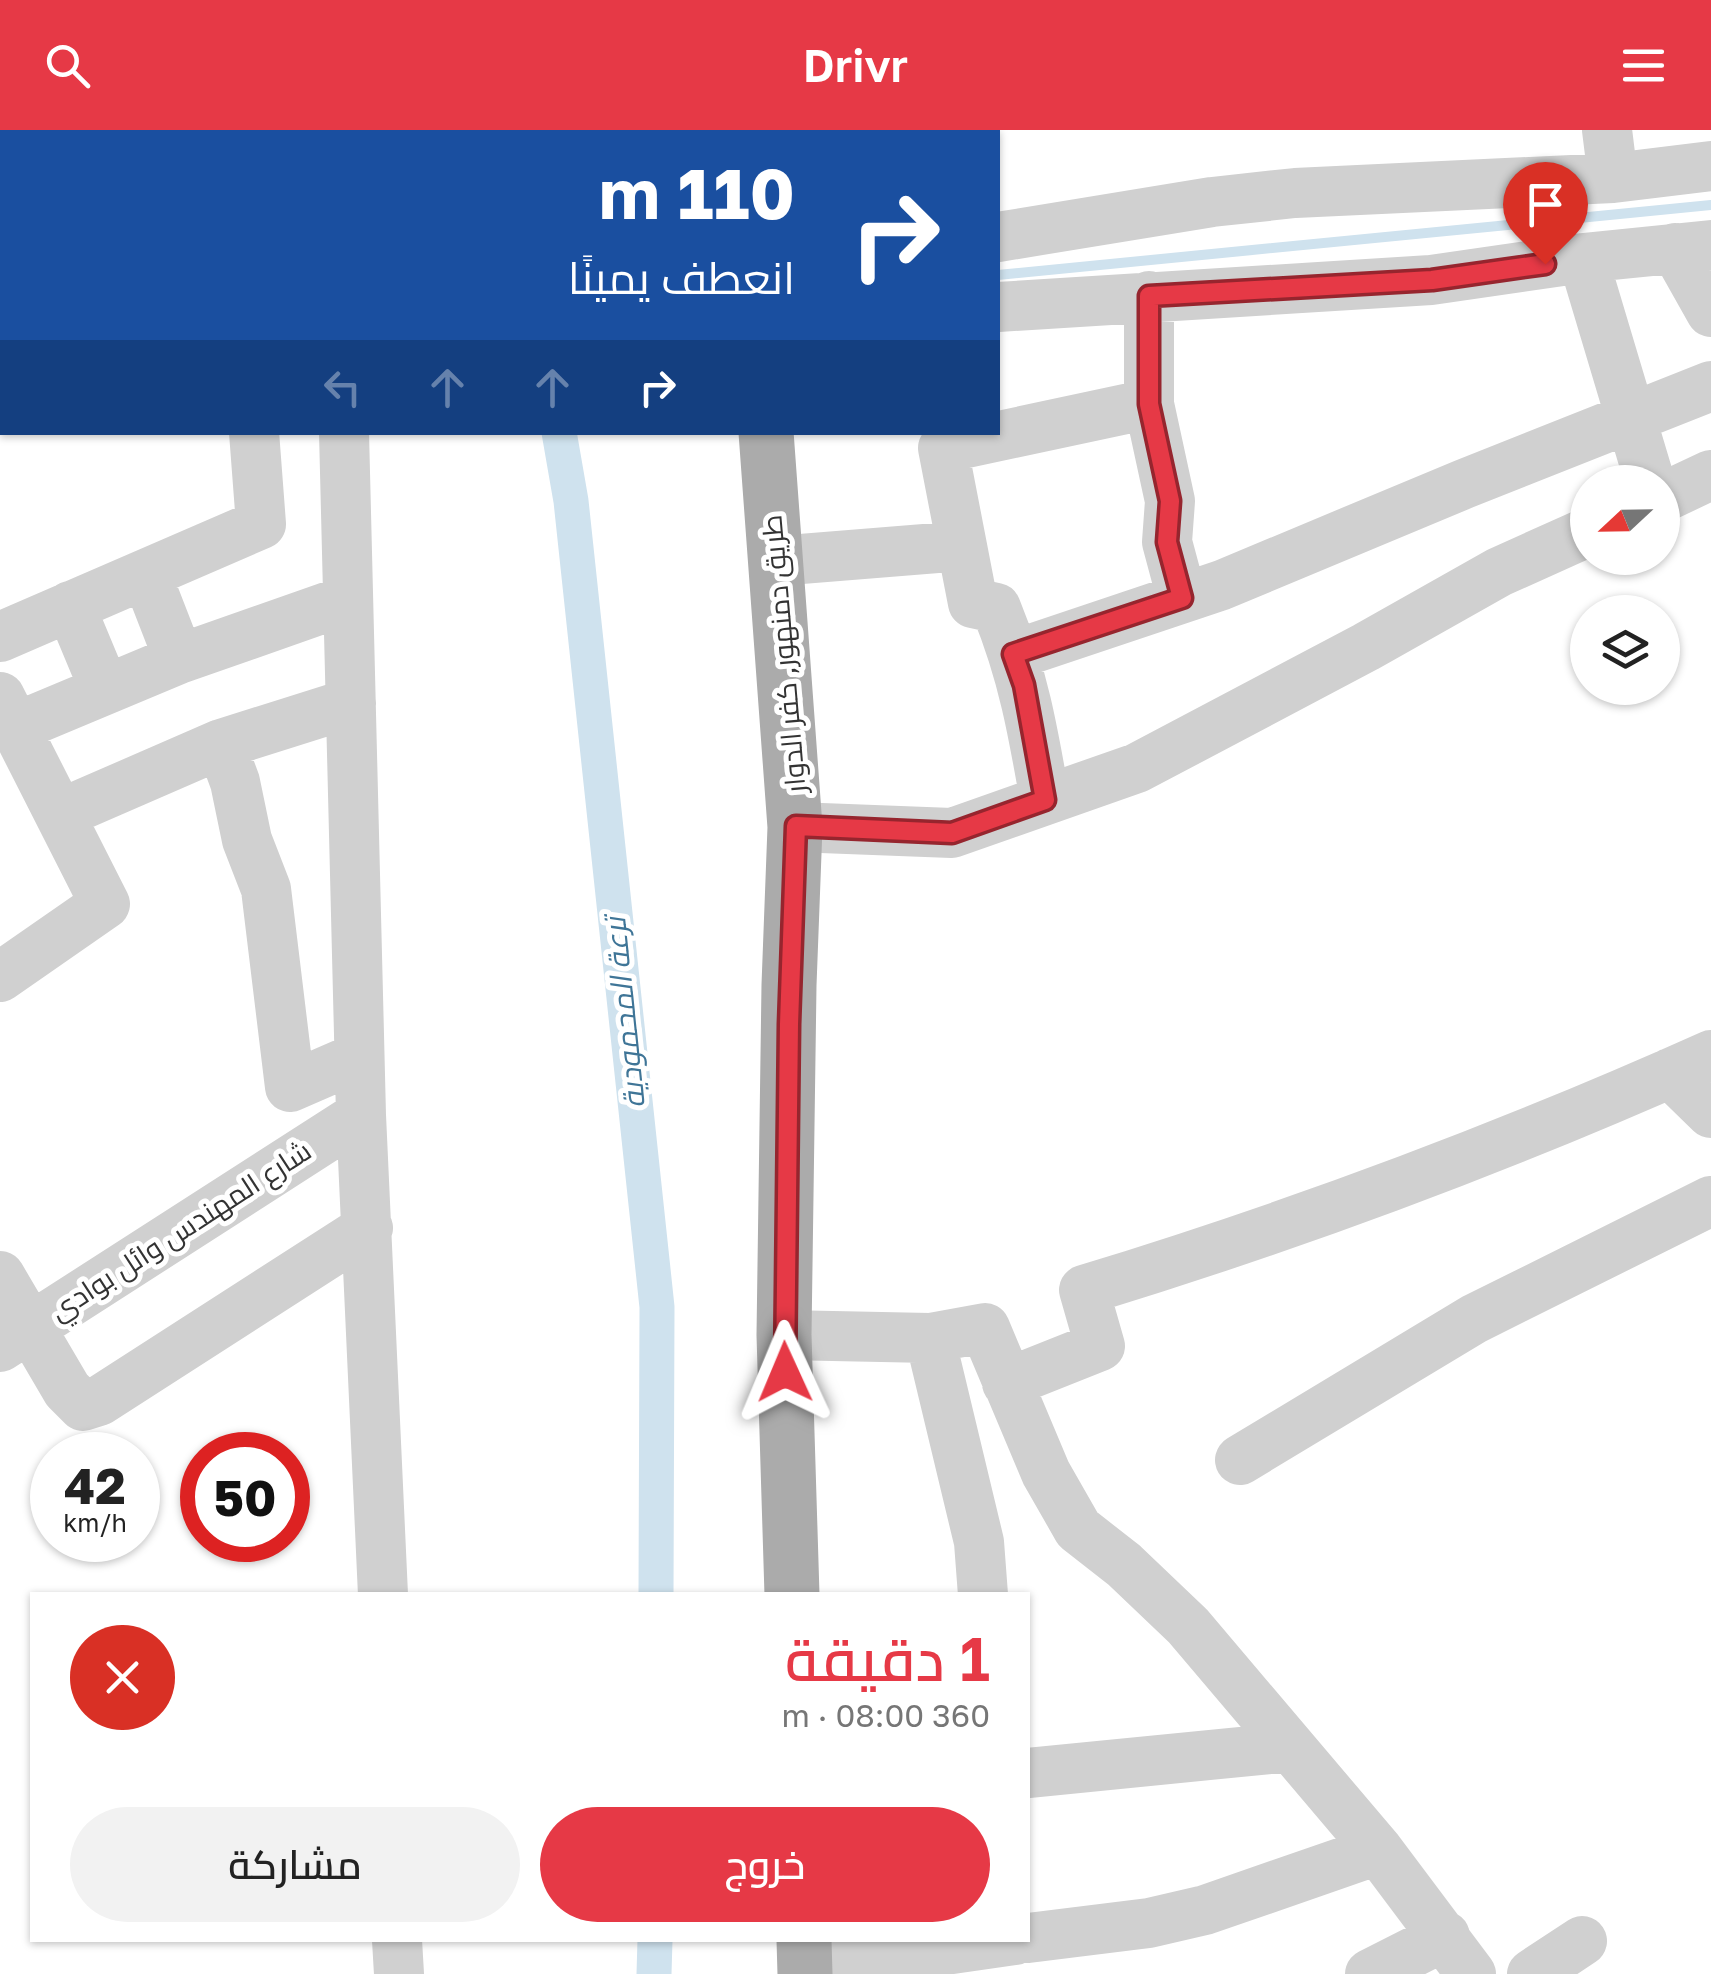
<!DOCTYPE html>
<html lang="ar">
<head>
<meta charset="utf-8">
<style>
	:root { --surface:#fff; --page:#f2f2f2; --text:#222; --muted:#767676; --accent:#e63946 }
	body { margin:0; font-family:"Golos Text",Cairo,sans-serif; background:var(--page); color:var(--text); direction:rtl; height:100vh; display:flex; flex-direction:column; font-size:38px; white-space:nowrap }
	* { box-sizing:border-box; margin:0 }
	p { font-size:32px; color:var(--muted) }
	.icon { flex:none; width:55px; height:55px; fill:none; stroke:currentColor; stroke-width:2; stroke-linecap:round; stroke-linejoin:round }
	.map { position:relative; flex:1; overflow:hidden; direction:ltr }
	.panel { position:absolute; left:30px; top:1462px; width:1000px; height:350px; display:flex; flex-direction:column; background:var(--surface); border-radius:0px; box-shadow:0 2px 8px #0004; direction:rtl }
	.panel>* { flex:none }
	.top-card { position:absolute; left:0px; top:0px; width:1000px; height:305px; box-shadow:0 2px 8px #0004; direction:rtl; background:#1a4fa0; color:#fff; overflow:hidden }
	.needle { width:65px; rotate:248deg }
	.buttons { position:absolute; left:1570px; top:335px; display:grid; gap:20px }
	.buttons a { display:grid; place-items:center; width:110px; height:110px; border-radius:50%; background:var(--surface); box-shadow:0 2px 8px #0004; font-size:50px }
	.speed { position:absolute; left:30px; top:1302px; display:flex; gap:20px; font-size:50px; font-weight:700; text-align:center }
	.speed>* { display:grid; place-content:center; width:130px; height:130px; border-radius:50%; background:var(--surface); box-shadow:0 2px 8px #0004; line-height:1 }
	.speed small { font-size:25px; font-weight:400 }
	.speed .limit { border:15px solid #d22; background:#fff; color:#111 }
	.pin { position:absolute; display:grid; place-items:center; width:85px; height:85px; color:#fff; margin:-102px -42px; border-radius:50% 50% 50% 0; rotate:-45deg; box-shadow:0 0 10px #0007 }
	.pin .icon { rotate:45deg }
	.me { position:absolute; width:110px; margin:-55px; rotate:359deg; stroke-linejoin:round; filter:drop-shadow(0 0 8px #0008) }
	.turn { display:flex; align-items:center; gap:35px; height:210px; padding:0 40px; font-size:45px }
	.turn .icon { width:130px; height:130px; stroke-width:2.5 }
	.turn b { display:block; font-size:70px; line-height:85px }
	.lanes { display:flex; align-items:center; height:95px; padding:0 40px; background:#0003; justify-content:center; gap:50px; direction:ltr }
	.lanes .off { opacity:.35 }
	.round { display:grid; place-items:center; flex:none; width:105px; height:105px; border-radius:52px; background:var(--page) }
	.summary { display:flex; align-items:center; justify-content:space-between; height:170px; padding:0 40px }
	h1 { font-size:60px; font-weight:600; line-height:75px; color:var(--accent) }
	.button { display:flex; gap:20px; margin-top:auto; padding:20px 40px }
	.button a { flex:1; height:115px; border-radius:60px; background:var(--accent); color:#fff; font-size:40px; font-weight:600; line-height:115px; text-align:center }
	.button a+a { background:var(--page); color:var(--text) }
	header { display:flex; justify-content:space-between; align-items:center; height:130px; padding:0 40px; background:var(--accent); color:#fff; font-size:45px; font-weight:600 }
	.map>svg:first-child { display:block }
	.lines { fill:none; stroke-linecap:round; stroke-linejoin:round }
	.stream { stroke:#cfe2ee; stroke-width:10 }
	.canal { stroke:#cfe2ee; stroke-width:35 }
	.minor { stroke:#d0d0d0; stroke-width:50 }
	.major { stroke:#ababab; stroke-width:55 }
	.route-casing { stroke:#96252e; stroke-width:25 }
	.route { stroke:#e63946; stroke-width:18 }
	.labels { text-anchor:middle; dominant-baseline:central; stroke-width:10; stroke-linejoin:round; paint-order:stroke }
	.street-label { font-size:28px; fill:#333; stroke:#fff }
	.water-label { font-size:30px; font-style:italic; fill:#3f7597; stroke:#fff }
</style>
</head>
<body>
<header><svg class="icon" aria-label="menu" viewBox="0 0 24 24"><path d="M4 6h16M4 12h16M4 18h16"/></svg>Drivr<svg class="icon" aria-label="search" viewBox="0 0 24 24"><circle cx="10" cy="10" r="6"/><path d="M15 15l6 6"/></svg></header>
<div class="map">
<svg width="1711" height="1844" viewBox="0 0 1711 1844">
	<rect width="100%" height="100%" fill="#fff"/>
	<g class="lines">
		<path class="stream" d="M998,145L1711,75"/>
		<path class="canal" d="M487,0L488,2
			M559,302L571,371L657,1177L656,1465
			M654,1844L655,1810"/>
		<path class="minor" d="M302,0L303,2
			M853,0L854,2
			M1607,0L1613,48
			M49,2L55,0
			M0,22L2,21
			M998,107L1212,72L1295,63L1613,48L1711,36
			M1675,118L1711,182
			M1583,128L1650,352
			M1149,166V274L1170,371L1167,412L1182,468
			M998,177L1431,150L1583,128L1711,115
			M344,302L361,985L383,1465
			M1662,368L1711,345
			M776,431L962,416
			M146,444L179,529
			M70,476L105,560
			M0,507L261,394L254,302
			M1013,525L1222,455L1464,354L1711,256
			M0,567L105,774L0,847
			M14,598L179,529L347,470
			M221,614L235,652L247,710L266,759L290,957L359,927
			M1045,670C1033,601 1023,544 996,478L973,473L943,318L1149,274
			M60,684L221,614L351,573
			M795,697L952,703L1137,638L1366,517L1499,442L1588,402
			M1670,943L1711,983
			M0,1146L67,1260L83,1276L99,1271L368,1098
			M784,1205L930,1208L985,1198L1046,1343L1078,1399L1124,1435L1188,1496L1378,1720L1471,1844
			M930,1208L979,1412L983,1465
			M0,1217L361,985
			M1007,1253L1100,1216L1084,1160C1297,1095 1508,1016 1711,925
			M1240,1330L1474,1189L1711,1071
			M1028,1643L1290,1617
			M1028,1808L1149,1793L1205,1780L1378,1720
			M397,1810L399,1844
			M805,1840L1015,1810
			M1370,1844L1445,1806
			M1532,1844L1582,1811"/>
		<path class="major" d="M670,0L671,2
			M766,302L795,697L789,855L784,1205L792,1465
			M804,1810L805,1844"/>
	</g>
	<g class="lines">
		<defs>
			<path id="route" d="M785,1242L789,894L796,696L952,703L1045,670L1024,555L1013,524L1182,468L1167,412L1170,371L1149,274V166L1432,150L1545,134"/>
		</defs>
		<use href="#route" class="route-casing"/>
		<use href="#route" class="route"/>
	</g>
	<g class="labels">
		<g class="street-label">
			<text transform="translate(783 524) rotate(-95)">طريق دمنهور, كفر الدوار</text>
			<text transform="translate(180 1100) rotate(-33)">شارع المهندس وائل بوادي</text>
		</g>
		<g class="water-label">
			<text transform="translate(624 883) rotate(-96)">ترعة المحمودية</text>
		</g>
	</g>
</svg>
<div class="buttons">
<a><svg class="needle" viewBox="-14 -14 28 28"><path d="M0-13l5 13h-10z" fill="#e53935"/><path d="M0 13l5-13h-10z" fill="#767676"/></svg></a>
<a><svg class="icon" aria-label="layers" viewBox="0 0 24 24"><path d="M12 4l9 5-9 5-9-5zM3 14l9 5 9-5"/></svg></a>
</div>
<div class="speed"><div>42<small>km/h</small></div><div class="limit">50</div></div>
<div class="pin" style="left:1545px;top:134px;background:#d93025"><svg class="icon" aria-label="arrive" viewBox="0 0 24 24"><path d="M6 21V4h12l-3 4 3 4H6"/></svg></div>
<svg class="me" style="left:785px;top:1242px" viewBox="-20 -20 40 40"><path d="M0-17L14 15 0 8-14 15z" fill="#e63946" stroke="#fff" stroke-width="4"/></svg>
<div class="top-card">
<div class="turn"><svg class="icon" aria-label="right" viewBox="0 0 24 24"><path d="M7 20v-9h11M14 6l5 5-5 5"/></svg><div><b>110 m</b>انعطف يمينًا</div></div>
<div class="lanes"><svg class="icon off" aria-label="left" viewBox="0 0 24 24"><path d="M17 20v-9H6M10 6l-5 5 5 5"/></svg><svg class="icon off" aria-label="ahead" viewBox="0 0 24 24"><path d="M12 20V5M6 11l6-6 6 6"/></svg><svg class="icon off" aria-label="ahead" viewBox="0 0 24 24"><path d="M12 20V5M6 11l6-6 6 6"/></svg><svg class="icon" aria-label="right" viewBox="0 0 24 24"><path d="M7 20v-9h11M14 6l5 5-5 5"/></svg></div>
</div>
<section class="panel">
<div class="summary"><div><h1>1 دقيقة</h1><p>360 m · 08:00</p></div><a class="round" style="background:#d93025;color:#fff"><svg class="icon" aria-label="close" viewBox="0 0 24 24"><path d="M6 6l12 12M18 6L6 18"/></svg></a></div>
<div class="button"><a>خروج</a><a>مشاركة</a></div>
</section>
</div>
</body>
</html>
